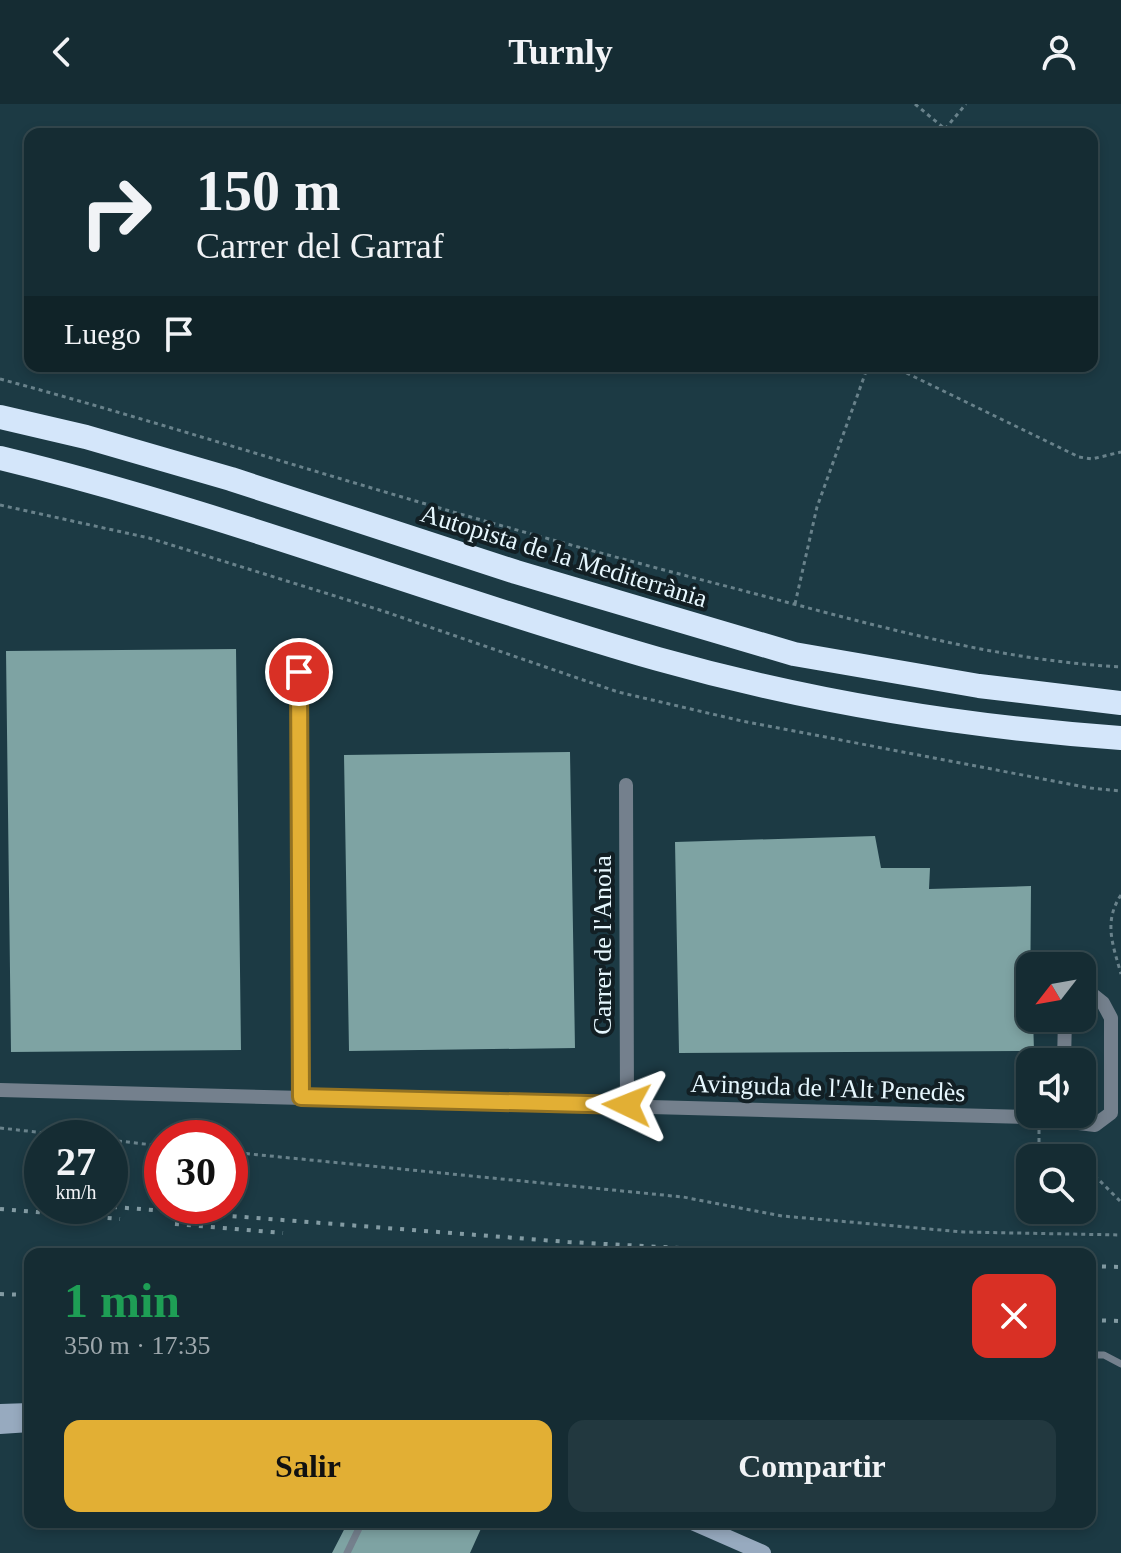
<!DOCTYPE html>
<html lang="es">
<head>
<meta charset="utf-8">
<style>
	:root { --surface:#152c33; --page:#22383f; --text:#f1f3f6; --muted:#9da7ac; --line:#34484e; --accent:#e2af34 }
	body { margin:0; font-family:"Times New Roman",serif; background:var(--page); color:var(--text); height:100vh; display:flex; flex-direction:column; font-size:30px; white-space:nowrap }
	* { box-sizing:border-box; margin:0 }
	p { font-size:26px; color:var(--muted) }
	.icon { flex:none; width:44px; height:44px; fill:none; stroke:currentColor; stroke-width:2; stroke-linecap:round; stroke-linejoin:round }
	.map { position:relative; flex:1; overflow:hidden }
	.drawer { position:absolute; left:24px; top:1144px; width:1072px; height:280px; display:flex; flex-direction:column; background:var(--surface); border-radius:16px; box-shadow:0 4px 12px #0003,0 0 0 2px var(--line) }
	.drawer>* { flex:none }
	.banner { position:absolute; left:24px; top:24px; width:1074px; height:244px; border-radius:16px; box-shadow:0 4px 12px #0003,0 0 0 2px var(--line); background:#152c33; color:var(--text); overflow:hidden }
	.needle { width:52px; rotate:239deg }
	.tools { position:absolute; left:1016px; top:848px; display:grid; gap:16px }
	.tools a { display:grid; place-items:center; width:80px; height:80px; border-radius:16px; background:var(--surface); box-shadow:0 4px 12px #0003,0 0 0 2px var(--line); font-size:40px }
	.speed { position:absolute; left:24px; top:1016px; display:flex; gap:16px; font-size:40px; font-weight:700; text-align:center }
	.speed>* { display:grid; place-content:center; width:104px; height:104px; border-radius:50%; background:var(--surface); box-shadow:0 4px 12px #0003,0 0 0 2px var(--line); line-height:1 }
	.speed small { font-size:20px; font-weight:400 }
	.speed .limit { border:12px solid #d22; background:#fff; color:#111 }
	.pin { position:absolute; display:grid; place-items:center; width:68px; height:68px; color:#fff; margin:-34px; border:4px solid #fff; border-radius:50%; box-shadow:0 2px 8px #0007 }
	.me { position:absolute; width:88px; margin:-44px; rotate:272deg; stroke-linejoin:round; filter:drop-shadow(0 0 6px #0008) }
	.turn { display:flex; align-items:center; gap:28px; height:168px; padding:0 40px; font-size:36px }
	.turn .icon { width:104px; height:104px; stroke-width:2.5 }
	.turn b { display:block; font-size:56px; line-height:68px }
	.then { display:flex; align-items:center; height:76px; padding:0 40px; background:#0003; gap:16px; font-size:30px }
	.round { display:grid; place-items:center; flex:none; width:84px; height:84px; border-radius:16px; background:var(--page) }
	.overview { display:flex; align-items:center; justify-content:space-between; height:136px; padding:0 40px }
	h1 { font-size:48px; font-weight:700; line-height:60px; color:#1e9e55 }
	.cta { display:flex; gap:16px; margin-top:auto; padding:16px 40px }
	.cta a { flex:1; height:92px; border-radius:16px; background:var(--accent); color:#111; font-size:32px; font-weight:700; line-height:92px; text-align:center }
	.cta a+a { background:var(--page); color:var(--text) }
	header { display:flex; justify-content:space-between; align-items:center; height:104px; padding:0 40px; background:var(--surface); font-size:36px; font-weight:700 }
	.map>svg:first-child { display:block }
	.building { fill:#7ea3a3 }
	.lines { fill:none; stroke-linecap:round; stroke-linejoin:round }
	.path { stroke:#69828b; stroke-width:3; stroke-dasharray:4 4; stroke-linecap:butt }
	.service { stroke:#74808d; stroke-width:7 }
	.minor { stroke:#74808d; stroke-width:14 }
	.secondary { stroke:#97aabf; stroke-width:16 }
	.motorway { stroke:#d4e6fa; stroke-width:24 }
	.rail { stroke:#839ba3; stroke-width:4; stroke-dasharray:4 8; stroke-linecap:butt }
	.route-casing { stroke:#937222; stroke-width:20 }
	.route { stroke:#e2af34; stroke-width:14 }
	.labels { text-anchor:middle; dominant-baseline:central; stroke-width:8; stroke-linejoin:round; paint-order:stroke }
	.street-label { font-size:26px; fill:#e6f7fe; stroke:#121f24 }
</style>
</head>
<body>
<header><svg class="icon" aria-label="back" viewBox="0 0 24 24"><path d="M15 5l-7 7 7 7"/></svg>Turnly<svg class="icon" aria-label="person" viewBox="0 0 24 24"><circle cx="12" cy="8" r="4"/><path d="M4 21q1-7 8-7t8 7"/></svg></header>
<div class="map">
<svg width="1121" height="1449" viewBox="0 0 1121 1449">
	<rect width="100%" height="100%" fill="#1c3a44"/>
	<path class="building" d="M236,545L241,946L11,948L6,547Z
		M570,648L575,944L349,947L344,651Z
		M875,732L881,764H930L929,785L1031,782L1030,914H1033L1034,947L679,949L675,738Z
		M348,1418H484L470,1449H332Z"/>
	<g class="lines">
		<path class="path" d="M915,0L945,25L943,30
			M945,25L966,0
			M892,262L1079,353L1092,355L1121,348
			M0,275C123,308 243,346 365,382C488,419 613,453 737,485C863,518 991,556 1121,563
			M0,401L149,434L383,507L618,588L742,617L1090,684L1121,687
			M795,500L817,403L868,262
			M1121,791C1103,818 1113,841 1121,870
			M0,1024L90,1034
			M1039,1026V1054
			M110,1036L162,1042
			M230,1048L683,1093L782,1112L963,1128L1121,1131
			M1082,1063H1086L1121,1098"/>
		<path class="service" d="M1090,1251H1104L1121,1260
			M347,1449L362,1418"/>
		<path class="minor" d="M299,568L301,993
			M626,681L627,1001
			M1064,958L1065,914
			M0,986L1030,1013L1095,1021L1111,1009V914L1103,899L1093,891L1082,893"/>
		<path class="secondary" d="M0,1308L30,1307
			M0,1322L30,1320
			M692,1418L763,1449"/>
		<path class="motorway" d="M0,313L86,333L231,375L516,468L794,550L979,582L1121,599
			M0,354C224,408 437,492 658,555C810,598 964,623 1121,634"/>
		<path class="rail" d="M101,1102L568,1138L795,1150
			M0,1105L120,1115
			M175,1120L283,1129
			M1090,1162L1121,1163
			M0,1190L30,1191
			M1090,1216L1121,1217"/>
	</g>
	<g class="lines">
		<defs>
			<path id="route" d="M299,568L301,993L627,1001"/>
		</defs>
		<use href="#route" class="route-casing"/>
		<use href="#route" class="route"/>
	</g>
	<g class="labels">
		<g class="street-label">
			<text transform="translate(564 452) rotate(17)">Autopista de la Mediterrània</text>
			<text transform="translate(602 841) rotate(-90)">Carrer de l'Anoia</text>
			<text transform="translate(828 984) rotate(2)">Avinguda de l'Alt Penedès</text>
		</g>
	</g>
</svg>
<div class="tools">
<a><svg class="needle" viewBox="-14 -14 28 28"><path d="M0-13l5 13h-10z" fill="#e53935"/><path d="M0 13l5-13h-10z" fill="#9da7ac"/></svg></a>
<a><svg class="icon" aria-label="sound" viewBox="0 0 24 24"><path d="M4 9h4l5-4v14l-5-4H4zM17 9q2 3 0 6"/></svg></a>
<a><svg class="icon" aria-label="search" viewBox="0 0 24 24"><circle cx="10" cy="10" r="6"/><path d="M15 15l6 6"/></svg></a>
</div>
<div class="speed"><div>27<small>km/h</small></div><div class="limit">30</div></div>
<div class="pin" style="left:299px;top:568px;background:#d93025"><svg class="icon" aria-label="arrive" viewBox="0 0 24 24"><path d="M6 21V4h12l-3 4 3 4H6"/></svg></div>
<svg class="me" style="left:627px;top:1001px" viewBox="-20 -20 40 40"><path d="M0-17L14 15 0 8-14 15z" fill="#e2af34" stroke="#fff" stroke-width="4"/></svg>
<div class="banner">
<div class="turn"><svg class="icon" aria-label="right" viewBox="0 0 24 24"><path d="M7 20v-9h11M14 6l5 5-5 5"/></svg><div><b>150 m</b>Carrer del Garraf</div></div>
<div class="then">Luego<svg class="icon" aria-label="arrive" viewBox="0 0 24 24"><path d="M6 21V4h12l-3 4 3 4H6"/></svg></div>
</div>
<section class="drawer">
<div class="overview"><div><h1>1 min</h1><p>350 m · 17:35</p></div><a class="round" style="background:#d93025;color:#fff"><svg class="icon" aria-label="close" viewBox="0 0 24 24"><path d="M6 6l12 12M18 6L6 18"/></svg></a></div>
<div class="cta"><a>Salir</a><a>Compartir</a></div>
</section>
</div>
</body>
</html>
